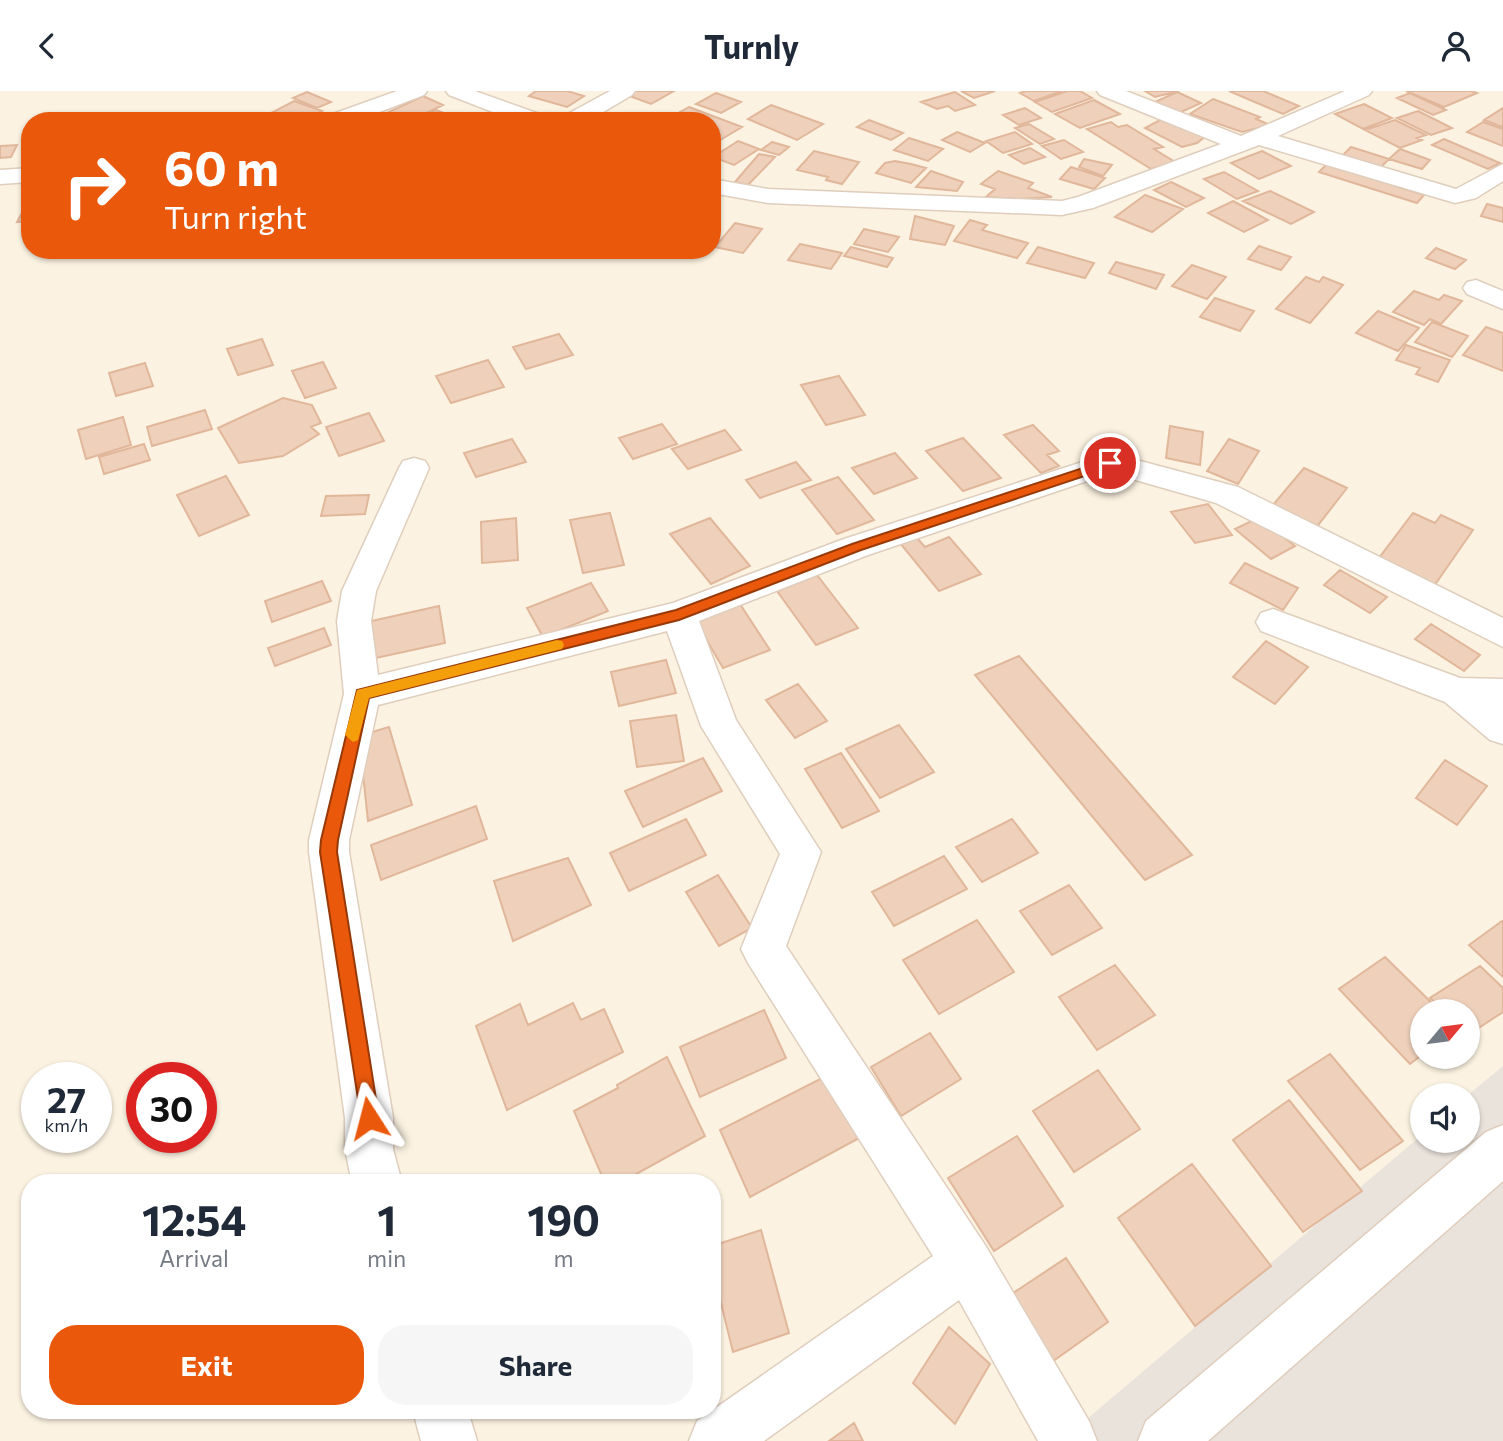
<!DOCTYPE html>
<html lang="en">
<head>
<meta charset="utf-8">
<style>
	:root { --surface:#fff; --page:#f6f6f7; --text:#1f2937; --muted:#747a83; --accent:#ea580c }
	body { margin:0; font-family:Commissioner,sans-serif; background:var(--page); color:var(--text); height:100vh; display:flex; flex-direction:column; font-size:26px; white-space:nowrap }
	* { box-sizing:border-box; margin:0 }
	p { font-size:23px; color:var(--muted) }
	.icon { flex:none; width:38px; height:38px; fill:none; stroke:currentColor; stroke-width:2; stroke-linecap:round; stroke-linejoin:round }
	.map { position:relative; flex:1; overflow:hidden }
	.details { position:absolute; left:21px; top:1083px; width:700px; height:245px; display:flex; flex-direction:column; background:var(--surface); border-radius:28px; box-shadow:0 2px 5px #0004 }
	.details>* { flex:none }
	.top-card { position:absolute; left:21px; top:21px; width:700px; height:147px; border-radius:28px; box-shadow:0 2px 5px #0004; background:#ea580c; color:#fff; overflow:hidden }
	.needle { width:46px; rotate:61deg }
	.buttons { position:absolute; left:1410px; top:908px; display:grid; gap:14px }
	.buttons a { display:grid; place-items:center; width:70px; height:70px; border-radius:50%; background:var(--surface); box-shadow:0 2px 5px #0004; font-size:35px }
	.speed { position:absolute; left:21px; top:971px; display:flex; gap:14px; font-size:35px; font-weight:700; text-align:center }
	.speed>* { display:grid; place-content:center; width:91px; height:91px; border-radius:50%; background:var(--surface); box-shadow:0 2px 5px #0004; line-height:1 }
	.speed small { font-size:18px; font-weight:400 }
	.speed .limit { border:10px solid #d22; background:#fff; color:#111 }
	.pin { position:absolute; display:grid; place-items:center; width:60px; height:60px; color:#fff; margin:-30px; border:4px solid #fff; border-radius:50%; box-shadow:0 2px 7px #0007 }
	.me { position:absolute; width:77px; margin:-38px; rotate:351deg; stroke-linejoin:round; filter:drop-shadow(0 0 5px #0008) }
	.turn { display:flex; align-items:center; gap:24px; height:147px; padding:0 28px; font-size:32px }
	.turn .icon { width:91px; height:91px; stroke-width:2.5 }
	.turn b { display:block; font-size:49px; line-height:60px }
	.eta { display:flex; justify-content:space-evenly; align-items:center; height:119px; text-align:center }
	.eta b { font-size:42px; font-weight:700; line-height:49px }
	.button { display:flex; gap:14px; margin-top:auto; padding:14px 28px }
	.button a { flex:1; height:80px; border-radius:28px; background:var(--accent); color:#fff; font-size:28px; font-weight:700; line-height:80px; text-align:center }
	.button a+a { background:var(--page); color:var(--text) }
	header { display:flex; justify-content:space-between; align-items:center; height:91px; padding:0 28px; background:var(--surface); font-size:32px; font-weight:700 }
	.map>svg:first-child { display:block }
	.industrial { fill:#eae3dc }
	.building { fill:#efd0ba; stroke:#e1b79b; stroke-width:2 }
	.lines { fill:none; stroke-linecap:round; stroke-linejoin:round }
	.street-casing { stroke:#dfcebd; stroke-width:3 }
	.street { fill:#fff; fill-rule:evenodd }
	.route { fill:#ea580c; stroke:#983908; stroke-width:2 }
	.slow { fill:#f59e0b }
</style>
</head>
<body>
<header><svg class="icon" aria-label="back" viewBox="0 0 24 24"><path d="M15 5l-7 7 7 7"/></svg>Turnly<svg class="icon" aria-label="person" viewBox="0 0 24 24"><circle cx="12" cy="8" r="4"/><path d="M4 21q1-7 8-7t8 7"/></svg></header>
<div class="map">
<svg width="1503" height="1350" viewBox="0 0 1503 1350">
	<rect width="100%" height="100%" fill="#fbf2e1"/>
	<path class="industrial" d="M1503,975V1350H1061L1423,1043V1050H1468V1004Z"/>
	<path class="building" d="M536,0H567L584,5L567,16L529,5Z
		M634,0H674L651,13L627,4Z
		M961,0H995L974,7Z
		M1026,0H1062L1034,10L1020,2Z
		M1067,0H1080L1092,7L1052,21L1035,11Z
		M1145,0H1179L1155,6Z
		M1229,0H1263L1299,15L1283,23Z
		M1406,0H1471L1477,2L1444,16Z
		M307,1L331,11L317,17L293,7Z
		M955,1L975,14L955,20L948,15L937,18L921,11Z
		M1177,1L1201,12L1179,22L1155,11Z
		M716,2L741,11L721,22L696,13Z
		M1410,2L1446,19L1433,24L1397,7Z
		M423,5L443,14L410,30L389,21Z
		M1213,8L1260,26L1256,28L1270,34L1242,41L1190,23Z
		M1094,9L1120,23L1080,37L1055,23Z
		M294,10L322,20L304,30H293L271,22Z
		M1364,13L1392,27L1363,38L1335,23Z
		M771,14L823,33L797,49L748,28Z
		M689,16L742,36L717,51L712,49V30H664Z
		M1025,17L1041,27L1019,34L1003,24Z
		M1503,17V36L1484,29Z
		M436,19L449,24L438,30H415Z
		M1418,20L1452,37L1431,44L1397,27Z
		M869,29L903,42L891,49L857,36Z
		M1160,29L1206,45L1197,52L1182,56L1145,37Z
		M1395,29L1426,44L1417,47L1422,49L1400,57L1365,39Z
		M1111,31L1118,36L1127,34L1163,56L1154,58L1175,71L1151,78L1087,38Z
		M1483,31L1503,38V55L1467,41Z
		M1029,33L1054,48L1040,53L1015,37Z
		M957,41L985,52L970,61L942,49Z
		M1015,41L1032,53L1003,62L986,50Z
		M909,47L943,58L928,70L894,59Z
		M1444,48L1500,72L1488,78L1432,54Z
		M1064,49L1083,61L1061,68L1042,55Z
		M738,50L759,58L734,74L713,66Z
		M772,51L789,56L779,64L761,59Z
		M17,54L11,66L0,67V55Z
		M1351,56L1389,68L1380,77L1342,65Z
		M1030,57L1045,66L1024,73L1009,64Z
		M1400,58L1430,69L1422,78L1389,68Z
		M814,60L859,71L842,93L826,89L828,86L797,79Z
		M1262,60L1291,75L1259,88L1231,72Z
		M759,63L775,66L748,94L735,91Z
		M1084,68L1112,74L1103,85L1079,76Z
		M895,70L911,73L926,77L911,92L876,82L885,72Z
		M1327,73L1424,104L1417,112L1319,81Z
		M1071,76L1105,87L1094,98L1060,88Z
		M931,80L963,91L957,100L916,96Z
		M998,80L1033,92L1028,97L1052,106L1019,108L986,106L995,98L981,93Z
		M1224,81L1258,100L1237,108L1204,88Z
		M1171,91L1204,107L1186,116L1154,99Z
		M1270,100L1314,121L1291,133L1243,110Z
		M1145,104L1183,118L1152,141L1115,126Z
		M1233,110L1268,129L1244,141L1208,122Z
		M30,113V130L17,131L26,114Z
		M1487,113L1503,117V131L1481,125Z
		M915,125L954,135L945,154L910,148Z
		M970,129L987,134L982,139L1028,152L1017,167L954,150Z
		M735,132L762,138L743,162L715,156Z
		M864,138L899,146L888,161L854,153Z
		M800,153L842,162L831,178L788,169Z
		M1259,155L1291,166L1281,179L1248,168Z
		M851,156L893,167L887,176L844,165Z
		M1038,156L1094,172L1085,187L1027,172Z
		M1436,157L1466,169L1455,178L1426,167Z
		M1116,171L1164,184L1156,198L1109,182Z
		M1192,174L1226,186L1207,208L1172,195Z
		M1306,186L1319,191L1323,186L1343,194L1310,232L1276,218Z
		M1414,200L1439,209L1444,204L1462,210L1441,233L1430,228L1424,234L1393,221Z
		M1215,207L1254,220L1240,240L1200,226Z
		M1378,220L1419,237L1398,260L1356,242Z
		M1432,231L1468,245L1452,266L1415,251Z
		M1486,236L1503,242V280L1463,264Z
		M559,243L573,264L526,278L513,256Z
		M262,248L273,274L238,284L227,258Z
		M1406,254L1450,269L1438,291L1416,283L1420,277L1396,269Z
		M488,269L504,296L451,312L436,285Z
		M323,271L336,297L305,307L292,280Z
		M145,272L153,295L116,305L109,282Z
		M839,285L865,324L826,334L801,294Z
		M283,307L312,314L321,332L311,336L319,343L283,365L239,372L218,337Z
		M205,319L212,338L152,355L147,336Z
		M369,322L384,350L339,365L326,336Z
		M123,326L131,354L86,368L78,339Z
		M662,333L677,353L633,368L619,347Z
		M1033,334L1059,360L1047,364L1059,375L1041,382L1004,344Z
		M1170,335L1203,341L1200,374L1166,367Z
		M725,339L741,359L688,378L672,358Z
		M963,347L1001,387L963,400L926,360Z
		M512,348L526,371L476,386L464,362Z
		M1229,348L1259,360L1238,393L1207,380Z
		M144,353L150,369L104,383L99,366Z
		M895,362L917,387L874,403L852,377Z
		M796,371L811,389L760,407L746,389Z
		M1304,377L1347,397L1312,442L1268,420Z
		M226,385L249,424L199,445L177,404Z
		M838,386L874,429L837,443L802,399Z
		M369,404L365,423L321,425L326,405Z
		M1208,413L1232,444L1195,452L1171,421Z
		M610,422L624,474L583,482L570,429Z
		M1413,422L1435,432L1441,424L1473,439L1432,498L1376,471Z
		M516,427L518,469L482,472L481,431Z
		M710,427L750,475L711,493L670,443Z
		M1258,427L1295,455L1271,468L1235,438Z
		M916,446L925,456L949,446L981,483L939,500L900,452Z
		M1245,472L1298,497L1283,519L1230,492Z
		M1340,479L1387,506L1370,522L1324,494Z
		M817,484L858,537L816,554L777,500Z
		M322,490L331,510L272,531L265,510Z
		M591,492L608,520L543,546L527,517Z
		M740,513L770,559L723,577L695,529Z
		M439,515L445,552L371,568L367,531Z
		M1431,533L1480,564L1464,580L1415,548Z
		M324,537L331,554L275,575L268,557Z
		M1266,550L1308,576L1275,613L1233,586Z
		M1019,565L1192,764L1145,789L975,584Z
		M666,569L676,602L619,615L611,581Z
		M798,593L827,630L795,647L766,609Z
		M676,624L684,670L637,676L630,630Z
		M899,634L934,681L880,707L846,658Z
		M389,636L412,714L368,730L359,645Z
		M841,662L879,720L842,737L805,678Z
		M703,667L722,700L643,736L625,700Z
		M1445,669L1487,695L1457,734L1416,707Z
		M476,715L487,748L381,789L371,754Z
		M686,728L706,764L629,800L610,762Z
		M1012,728L1038,762L982,791L956,756Z
		M944,765L967,798L894,835L872,801Z
		M568,767L591,814L513,850L494,790Z
		M718,784L752,837L719,855L686,801Z
		M1069,794L1102,837L1052,864L1020,820Z
		M977,829L1014,881L939,923L903,869Z
		M1502,830L1503,831V886L1469,854Z
		M1385,866L1440,920H1423V963L1410,973L1339,898Z
		M1115,874L1155,924L1097,959L1059,906Z
		M1480,875L1503,897V921L1468,944V920H1444L1430,907Z
		M573,912L581,929L604,918L623,961L507,1019L476,935L520,913L528,934Z
		M764,919L786,967L700,1006L680,956Z
		M930,942L961,988L901,1025L871,976Z
		M1330,963L1403,1050L1360,1079L1288,990Z
		M667,966L705,1045L620,1092H605L574,1020L618,997L617,994Z
		M1098,979L1140,1038L1074,1081L1033,1020Z
		M828,984L861,1046L750,1106L720,1039Z
		M1289,1009L1362,1100L1303,1141L1233,1049Z
		M1017,1045L1063,1115L994,1160L948,1087Z
		M1192,1073L1271,1175L1195,1235L1118,1127Z
		M761,1139L789,1242L733,1261L712,1176V1155Z
		M1066,1167L1108,1231L1042,1278L1001,1210Z
		M949,1236L990,1273L955,1333L913,1292Z
		M854,1332L863,1350H829Z"/>
	<g class="lines">
		<defs>
			<path id="street" d="M397,0H427L424,4L356,30H324L327,25Z
				M446,0H475L545,25L548,30H516L449,4Z
				M610,0H635L632,4L588,30H561L564,25Z
				M1097,0H1126L1241,45L1345,0H1372L1369,4L1278,45L1456,98L1503,73V90L1476,107L1455,112L1259,54L1093,117L1062,124L768,112L712,102V88L768,98L1062,110L1078,106L1221,53L1100,4Z
				M30,77V91L0,93V79Z
				M1476,189L1503,200V218L1467,203L1463,197L1467,191Z
				M1110,362L1238,396L1503,527V556L1216,412L1111,382L868,464L699,530L736,629L821,761L786,855L985,1154L1089,1330L1097,1350H1038L959,1209L764,1350H689L697,1330L933,1165L748,872L741,858L780,763L701,635L667,540L378,614L349,749V761L393,1027V1058L402,1092H352L345,1058V1027L309,761V749L344,603L337,530L342,500L399,377L403,370L414,367L425,370L429,377L376,500L371,530L378,584L673,512L844,448Z
				M1273,518L1460,587L1503,588V653L1490,649L1445,611L1261,540L1256,531L1261,522Z
				M1503,1034V1090L1208,1350H1138L1146,1330L1486,1041Z
				M413,1320H468L477,1350H421Z"/>
		</defs>
		<use href="#street" class="street-casing"/>
		<use href="#street" class="street"/>
	</g>
	<path class="route" d="M1110,368L1117,372L1115,375L861,459L679,529L369,607L338,749L337,761L379,1027L376,1034L369,1037L362,1034L320,761L321,749L357,599L676,519L852,453Z"/>
	<path class="slow" d="M557,549L562,550L564,554L562,558L369,607L358,649L353,651L345,644L357,599Z"/>
</svg>
<div class="buttons">
<a><svg class="needle" viewBox="-14 -14 28 28"><path d="M0-13l5 13h-10z" fill="#e53935"/><path d="M0 13l5-13h-10z" fill="#747a83"/></svg></a>
<a><svg class="icon" aria-label="sound" viewBox="0 0 24 24"><path d="M4 9h4l5-4v14l-5-4H4zM17 9q2 3 0 6"/></svg></a>
</div>
<div class="speed"><div>27<small>km/h</small></div><div class="limit">30</div></div>
<div class="pin" style="left:1110px;top:372px;background:#d93025"><svg class="icon" aria-label="arrive" viewBox="0 0 24 24"><path d="M6 21V4h12l-3 4 3 4H6"/></svg></div>
<svg class="me" style="left:369px;top:1027px" viewBox="-20 -20 40 40"><path d="M0-17L14 15 0 8-14 15z" fill="#ea580c" stroke="#fff" stroke-width="4"/></svg>
<div class="top-card">
<div class="turn"><svg class="icon" aria-label="right" viewBox="0 0 24 24"><path d="M7 20v-9h11M14 6l5 5-5 5"/></svg><div><b>60 m</b>Turn right</div></div>
</div>
<section class="details">
<div class="eta">
<div><b>12:54</b><p>Arrival</p></div>
<div><b>1</b><p>min</p></div>
<div><b>190</b><p>m</p></div>
</div>
<div class="button"><a>Exit</a><a>Share</a></div>
</section>
</div>
</body>
</html>
